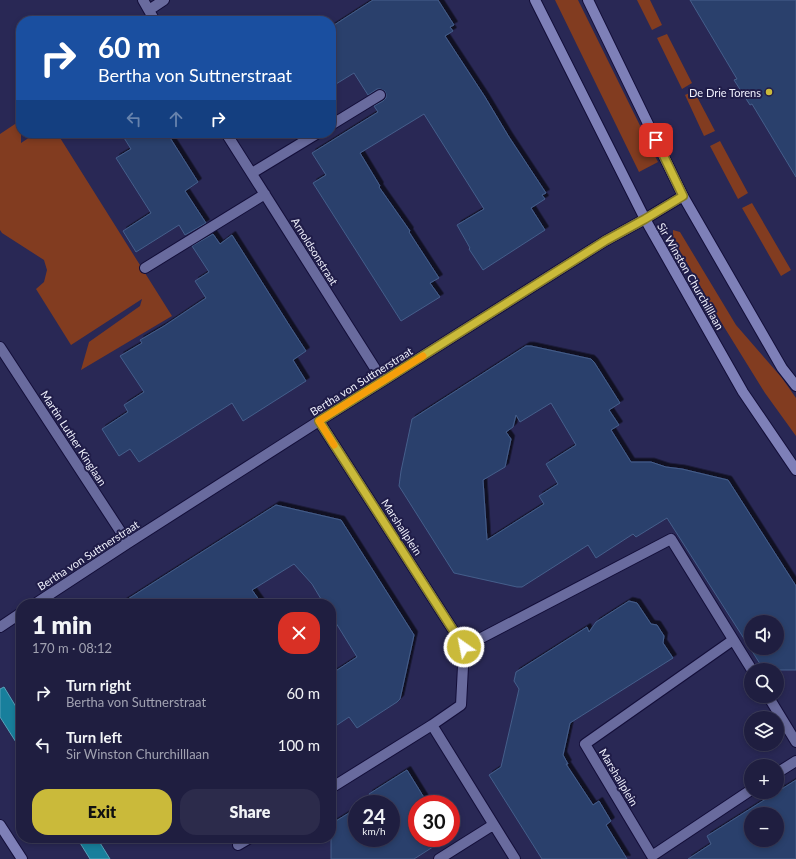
<!DOCTYPE html>
<html lang="en">
<head>
<meta charset="utf-8">
<style>
	:root { --surface:#1f1e40; --page:#2c2b4b; --text:#f1f3f6; --muted:#a1a2b1; --line:#3c3c59; --accent:#caba3a }
	body { margin:0; font-family:Lato,sans-serif; background:var(--page); color:var(--text); height:100vh; display:flex; flex-direction:column; font-size:15px; white-space:nowrap }
	* { box-sizing:border-box; margin:0 }
	p { font-size:13px; color:var(--muted) }
	.icon { flex:none; width:22px; height:22px; fill:none; stroke:currentColor; stroke-width:2; stroke-linecap:round; stroke-linejoin:round }
	.map { position:relative; flex:1; overflow:hidden }
	.sheet { position:absolute; left:16px; top:599px; width:320px; height:244px; display:flex; flex-direction:column; background:var(--surface); border-radius:16px; box-shadow:0 2px 6px #0003,0 0 0 1px var(--line) }
	.sheet>* { flex:none }
	.guide { position:absolute; left:16px; top:16px; width:320px; height:122px; border-radius:16px; box-shadow:0 2px 6px #0003,0 0 0 1px var(--line); background:#1a4fa0; color:#fff; overflow:hidden }
	.tools { position:absolute; left:744px; top:615px; display:grid; gap:8px }
	.tools a { display:grid; place-items:center; width:40px; height:40px; border-radius:50%; background:var(--surface); box-shadow:0 2px 6px #0003,0 0 0 1px var(--line); font-size:20px }
	.speed { position:absolute; left:348px; top:795px; display:flex; gap:8px; font-size:20px; font-weight:700; text-align:center }
	.speed>* { display:grid; place-content:center; width:52px; height:52px; border-radius:50%; background:var(--surface); box-shadow:0 2px 6px #0003,0 0 0 1px var(--line); line-height:1 }
	.speed small { font-size:10px; font-weight:400 }
	.speed .limit { border:6px solid #d22; background:#fff; color:#111 }
	.pin { position:absolute; display:grid; place-items:center; width:34px; height:34px; color:#fff; margin:-17px; border-radius:8px; box-shadow:0 2px 6px #0006 }
	.me { position:absolute; width:44px; margin:-22px; rotate:327deg; stroke-linejoin:round; filter:drop-shadow(0 0 3px #0008) }
	.turn { display:flex; align-items:center; gap:14px; height:84px; padding:0 16px; font-size:18px }
	.turn .icon { width:52px; height:52px; stroke-width:2.5 }
	.turn b { display:block; font-size:28px; line-height:34px }
	.lanes { display:flex; align-items:center; height:38px; padding:0 16px; background:#0003; justify-content:center; gap:20px; direction:ltr }
	.lanes .off { opacity:.35 }
	.round { display:grid; place-items:center; flex:none; width:42px; height:42px; border-radius:16px; background:var(--page) }
	.overview { display:flex; align-items:center; justify-content:space-between; height:68px; padding:0 16px }
	h1 { font-size:24px; font-weight:800; line-height:30px }
	.button { display:flex; gap:8px; margin-top:auto; padding:8px 16px }
	.button a { flex:1; height:46px; border-radius:16px; background:var(--accent); color:#111; font-size:16px; font-weight:800; line-height:46px; text-align:center }
	.button a+a { background:var(--page); color:var(--text) }
	ul { padding:0; list-style:none }
	li { display:flex; align-items:center; gap:12px; height:52px; padding:0 16px }
	li div { flex:1 }
	li b { display:block; font-size:15px }
	li em { font-style:normal }
	.map>svg:first-child { display:block }
	.green { fill:#823c20 }
	.water { fill:#187f9c; stroke:#58a1b9 }
	.building { fill:#2a416c; stroke:#455e8b; fill-rule:evenodd; filter:url(#shadow) }
	.lines { fill:none; stroke-linecap:round; stroke-linejoin:round }
	.street-casing { stroke:#130e39; stroke-width:12 }
	.secondary-casing { stroke:#130e39; stroke-width:12 }
	.street { stroke:#696b9e; stroke-width:10 }
	.secondary { stroke:#7e80b8; stroke-width:10 }
	.route-casing { stroke:#837926; stroke-width:10 }
	.route { stroke:#caba3a; stroke-width:7 }
	.slow { stroke:#f59e0b; stroke-width:7 }
	.poi-dot { fill:#caba3a; stroke:#201d49; stroke-width:1.5 }
	.labels { text-anchor:middle; dominant-baseline:central; stroke-width:4; stroke-linejoin:round; paint-order:stroke }
	.poi-label { font-size:11px; fill:#eff0fc; stroke:#201d49; text-anchor:end }
	.street-label { font-size:11px; fill:#eff0fc; stroke:#201d49 }
</style>
</head>
<body>
<div class="map">
<svg width="796" height="859" viewBox="0 0 796 859">
	<defs>
		<filter id="shadow"><feDropShadow dx="3.5" dy="-3.5" stdDeviation="0" flood-color="#0009"/></filter>
	</defs>
	<rect width="100%" height="100%" fill="#292855"/>
	<path class="green" d="M555,0H578L658,162L639,172Z
		M637,0H650L662,25L652,30Z
		M667,34L692,83L682,89L657,38Z
		M694,91L715,131L704,136L685,95Z
		M21,120V143L30,137L31,133H57L172,316L81,370L89,342L140,306L142,299L71,345L36,289L44,282L47,270L44,260L2,233L0,230V134Z
		M720,141L748,193L738,199L710,146Z
		M752,203L791,270L781,276L742,208Z
		M673,230L680,232L736,325L782,378L796,398V436L765,393L721,322L673,239Z"/>
	<path class="water" d="M4,687L21,715V750L0,717V689Z
		M77,838H97L110,859H90Z"/>
	<path class="building" d="M373,0H438L454,25L450,27L453,31L445,36L485,97L509,137L546,193L542,195L545,199L531,208L545,230L483,270L469,249L470,248L457,225L484,209L424,114L360,153L380,186L379,187L410,231L409,232L439,278L430,283L440,297L401,321L313,183L326,175L312,153L378,112L374,106L383,101L386,98V94L385,91L380,89H377L368,95L354,73L331,87V27Z
		M690,0H796V177L752,104L750,105L734,80L737,79Z
		M121,133H167L198,182L185,191L206,223L185,235L179,225L136,252L123,231L151,213L116,158L131,149Z
		M213,234L220,244L232,235L291,328L306,351L293,360L306,381L243,421L232,403L139,462L130,449L119,456L102,429L128,412L124,405L144,392L120,356L142,343L140,340L164,326L206,298L195,281L209,272L192,246Z
		M526,346H531L591,359L594,362L620,403L609,410L619,425L611,430L631,462H651L666,467L682,469L728,480L796,586V670H764L667,518L636,537L633,534L596,558L588,545L522,587H517L454,573L399,486L401,471L412,419ZM551,403L576,445L546,464L558,484L539,496L544,504L487,540L483,480L505,467L511,439L506,432L513,427L516,415L520,422ZM751,622H777V648H751Z
		M276,505L341,520L414,635L400,699L397,702L357,728L349,717L331,729V674L357,657L331,615V604H324L312,584L294,564L252,590L262,604H120Z
		M629,601L637,603L651,624L657,625L664,636L663,643L673,658L570,723L563,755L568,764H566L593,805L599,801L611,821L606,825L627,859H542L489,775L501,767L519,689L514,681L516,672L587,627L589,632L596,622Z
		M407,770L428,804H417V838H443L435,843L436,845L414,859H331V824L357,808V838H391V804H364L372,799L369,794Z
		M796,780V859H688L711,844L707,836ZM751,814H777V840H751Z"/>
	<g class="lines">
		<defs>
			<path id="street" d="M143,0L155,21
				M149,10L164,0
				M331,125L380,95
				M226,133L383,381
				M252,173L318,133
				M145,268L265,194
				M0,347L128,543
				M319,421L464,647
				M35,604L128,543L319,421L383,381L605,241L645,219L683,196
				M0,627L21,613
				M733,640L585,744L652,856L751,790
				M768,696L796,742
				M432,725L515,859
				M777,773L796,761
				M331,788L432,725L461,705L464,647L671,539L752,670
				M238,845L250,838
				M439,859L493,825"/>
			<path id="secondary" d="M535,0L645,219L743,392L796,470
				M588,0L683,196L782,368L796,386
				M0,825L22,859"/>
		</defs>
		<use href="#street" class="street-casing"/>
		<use href="#secondary" class="secondary-casing"/>
		<use href="#street" class="street"/>
		<use href="#secondary" class="secondary"/>
	</g>
	<g class="lines">
		<defs>
			<path id="route" d="M464,647L319,421L383,381L605,241L645,219L683,196L656,140"/>
		</defs>
		<use href="#route" class="route-casing"/>
		<use href="#route" class="route"/>
		<path class="slow" d="M334,445L319,421L423,356"/>
	</g>
	<circle class="poi-dot" cx="769" cy="92" r="4"/>
	<g class="labels">
		<g class="poi-label">
			<text x="761" y="92">De Drie Torens</text>
		</g>
		<g class="street-label">
			<text transform="translate(315 251) rotate(58)">Arnoldsonstraat</text>
			<text transform="translate(691 276) rotate(60)">Sir Winston Churchilllaan</text>
			<text transform="translate(361 381) rotate(-32)">Bertha von Suttnerstraat</text>
			<text transform="translate(74 438) rotate(57)">Martin Luther Kinglaan</text>
			<text transform="translate(402 527) rotate(57)">Marshallplein</text>
			<text transform="translate(88 555) rotate(-33)">Bertha von Suttnerstraat</text>
			<text transform="translate(619 777) rotate(59)">Marshallplein</text>
		</g>
	</g>
</svg>
<div class="tools">
<a><svg class="icon" aria-label="sound" viewBox="0 0 24 24"><path d="M4 9h4l5-4v14l-5-4H4zM17 9q2 3 0 6"/></svg></a>
<a><svg class="icon" aria-label="search" viewBox="0 0 24 24"><circle cx="10" cy="10" r="6"/><path d="M15 15l6 6"/></svg></a>
<a><svg class="icon" aria-label="layers" viewBox="0 0 24 24"><path d="M12 4l9 5-9 5-9-5zM3 14l9 5 9-5"/></svg></a>
<a>+</a>
<a>−</a>
</div>
<div class="speed"><div>24<small>km/h</small></div><div class="limit">30</div></div>
<div class="pin" style="left:656px;top:140px;background:#d93025"><svg class="icon" aria-label="arrive" viewBox="0 0 24 24"><path d="M6 21V4h12l-3 4 3 4H6"/></svg></div>
<svg class="me" style="left:464px;top:647px" viewBox="-20 -20 40 40"><circle r="17" fill="#caba3a" stroke="#fff" stroke-width="3"/><path d="M0-11L8 9 0 5-8 9z" fill="#fff"/></svg>
<div class="guide">
<div class="turn"><svg class="icon" aria-label="right" viewBox="0 0 24 24"><path d="M7 20v-9h11M14 6l5 5-5 5"/></svg><div><b>60 m</b>Bertha von Suttnerstraat</div></div>
<div class="lanes"><svg class="icon off" aria-label="left" viewBox="0 0 24 24"><path d="M17 20v-9H6M10 6l-5 5 5 5"/></svg><svg class="icon off" aria-label="ahead" viewBox="0 0 24 24"><path d="M12 20V5M6 11l6-6 6 6"/></svg><svg class="icon" aria-label="right" viewBox="0 0 24 24"><path d="M7 20v-9h11M14 6l5 5-5 5"/></svg></div>
</div>
<section class="sheet">
<div class="overview"><div><h1>1 min</h1><p>170 m · 08:12</p></div><a class="round" style="background:#d93025;color:#fff"><svg class="icon" aria-label="close" viewBox="0 0 24 24"><path d="M6 6l12 12M18 6L6 18"/></svg></a></div>
<ul>
<li><svg class="icon" aria-label="right" viewBox="0 0 24 24"><path d="M7 20v-9h11M14 6l5 5-5 5"/></svg><div><b>Turn right</b><p>Bertha von Suttnerstraat</p></div><em>60 m</em></li>
<li><svg class="icon" aria-label="left" viewBox="0 0 24 24"><path d="M17 20v-9H6M10 6l-5 5 5 5"/></svg><div><b>Turn left</b><p>Sir Winston Churchilllaan</p></div><em>100 m</em></li>
</ul>
<div class="button"><a>Exit</a><a>Share</a></div>
</section>
</div>
</body>
</html>
